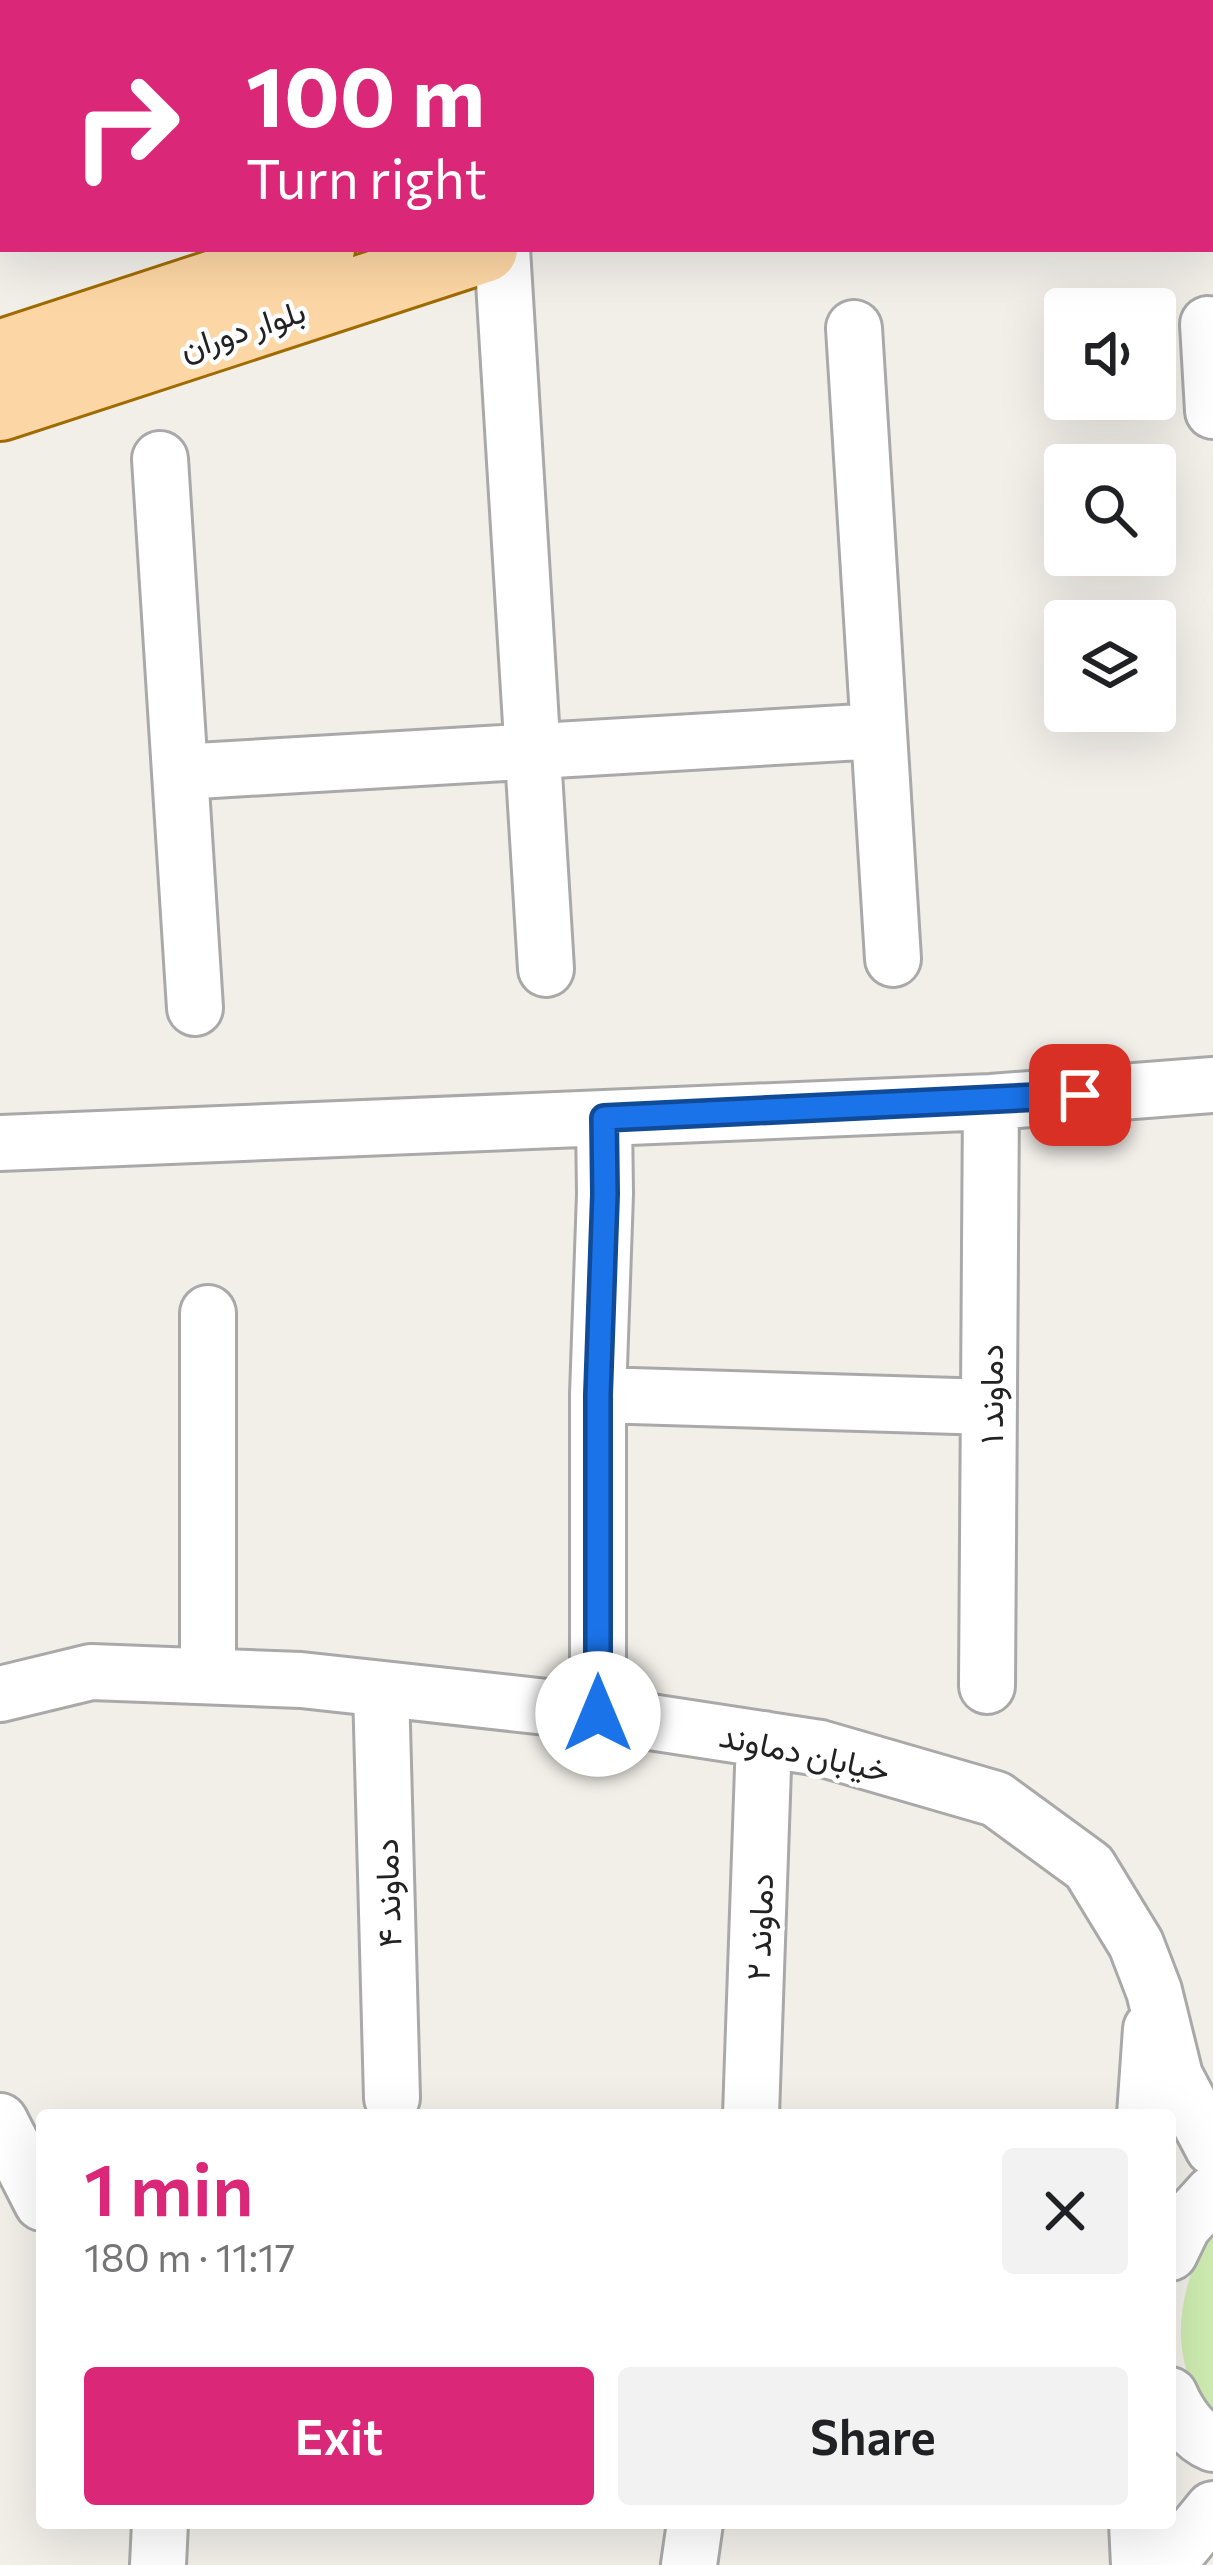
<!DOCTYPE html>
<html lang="en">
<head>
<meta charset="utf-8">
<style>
	:root { --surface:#fff; --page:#f2f2f2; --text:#202124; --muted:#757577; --accent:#db2777 }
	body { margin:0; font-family:Commissioner,Vazirmatn,sans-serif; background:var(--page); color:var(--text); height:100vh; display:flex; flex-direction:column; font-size:45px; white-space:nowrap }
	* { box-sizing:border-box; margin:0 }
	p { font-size:39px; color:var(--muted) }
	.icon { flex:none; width:66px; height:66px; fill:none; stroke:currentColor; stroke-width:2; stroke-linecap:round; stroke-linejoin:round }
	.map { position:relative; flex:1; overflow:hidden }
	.drawer { position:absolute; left:36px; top:2109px; width:1140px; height:420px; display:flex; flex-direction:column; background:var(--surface); border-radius:12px; box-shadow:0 12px 48px #0002 }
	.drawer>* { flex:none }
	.guide { position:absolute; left:0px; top:0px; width:1215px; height:252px; box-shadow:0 12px 48px #0002; background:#db2777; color:#fff; overflow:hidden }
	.tools { position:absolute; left:1044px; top:288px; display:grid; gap:24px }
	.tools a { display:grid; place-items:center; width:132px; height:132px; border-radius:12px; background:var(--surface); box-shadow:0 12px 48px #0002; font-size:60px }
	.pin { position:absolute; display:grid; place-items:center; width:102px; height:102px; color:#fff; margin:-51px; border-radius:24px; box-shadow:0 6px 18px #0006 }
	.me { position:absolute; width:132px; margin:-66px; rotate:0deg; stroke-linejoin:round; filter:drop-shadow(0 0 9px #0008) }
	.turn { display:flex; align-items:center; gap:42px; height:252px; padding:0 48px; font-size:54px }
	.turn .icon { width:156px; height:156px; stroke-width:2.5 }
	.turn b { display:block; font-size:84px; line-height:102px }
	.round { display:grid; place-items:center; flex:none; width:126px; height:126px; border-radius:12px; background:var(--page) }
	.headline { display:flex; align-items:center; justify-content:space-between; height:204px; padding:0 48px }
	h1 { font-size:72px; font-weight:600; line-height:90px; color:var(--accent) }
	.button { display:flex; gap:24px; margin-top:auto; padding:24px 48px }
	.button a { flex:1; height:138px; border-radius:12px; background:var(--accent); color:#fff; font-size:48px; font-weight:600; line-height:138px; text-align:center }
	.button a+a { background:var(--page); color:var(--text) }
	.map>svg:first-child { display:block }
	.grass { fill:#cdebb0 }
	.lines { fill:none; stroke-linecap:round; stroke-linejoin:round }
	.minor-casing { stroke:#a9a9a9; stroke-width:60 }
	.major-casing { stroke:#a06b00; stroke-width:72 }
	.minor { stroke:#fff; stroke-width:54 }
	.major { stroke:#fcd6a4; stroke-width:66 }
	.route-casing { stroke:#114b97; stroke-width:30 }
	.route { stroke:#1a73e8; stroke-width:21 }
	.labels { text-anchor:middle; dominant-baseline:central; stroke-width:9; stroke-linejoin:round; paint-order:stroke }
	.street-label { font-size:33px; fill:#222; stroke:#fff }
</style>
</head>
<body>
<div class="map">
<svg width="1213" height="2565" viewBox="0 0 1213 2565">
	<rect width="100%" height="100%" fill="#f2efe9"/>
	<path class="grass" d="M1213,2225V2416C1162,2359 1179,2286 1213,2225Z"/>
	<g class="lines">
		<defs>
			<path id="minor" d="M109,0L112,3
				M502,249L546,969
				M1208,324L1213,411
				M854,328L893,959
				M160,459L195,1008
				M180,772L878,731
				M0,1143L991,1102L1213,1085
				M598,1395L989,1407
				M208,1676V1313
				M987,1686L991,1102
				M381,1689L392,2098
				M0,1694L91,1672L301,1680L565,1709L820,1748L996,1799L1089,1867L1136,1944L1154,1991L1175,2076L1213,2148
				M598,1714V1395L605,1194L604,1118
				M751,2115L764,1739
				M1145,2115L1151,2029
				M0,2121L42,2203
				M1170,2253L1183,2226L1213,2193
				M1170,2395C1178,2414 1193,2436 1213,2444
				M1137,2523L1139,2565
				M158,2565L160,2523
				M689,2565L695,2523
				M1167,2565L1213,2509"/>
			<path id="major" d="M1054,3L1063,0
				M1212,15H1213
				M0,354L321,249
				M0,407L484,249"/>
		</defs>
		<use href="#minor" class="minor-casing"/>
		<use href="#major" class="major-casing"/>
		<use href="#minor" class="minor"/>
		<use href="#major" class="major"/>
	</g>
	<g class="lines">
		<defs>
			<path id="route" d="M598,1714V1395L605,1194L604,1118L1080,1095"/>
		</defs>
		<use href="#route" class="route-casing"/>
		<use href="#route" class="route"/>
	</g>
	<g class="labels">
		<g class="street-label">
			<text transform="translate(242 328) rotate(-18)">بلوار دوران</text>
			<text transform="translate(989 1394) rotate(-90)">دماوند ۱</text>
			<text transform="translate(805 1751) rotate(12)">خیابان دماوند</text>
			<text transform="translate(386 1893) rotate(-92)">دماوند ۴</text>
			<text transform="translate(758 1927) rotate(-88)">دماوند ۲</text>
		</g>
	</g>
</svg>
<div class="tools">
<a><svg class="icon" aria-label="sound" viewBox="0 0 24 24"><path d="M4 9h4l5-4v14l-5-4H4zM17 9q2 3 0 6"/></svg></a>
<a><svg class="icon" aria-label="search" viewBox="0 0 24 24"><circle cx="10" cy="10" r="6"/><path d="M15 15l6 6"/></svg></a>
<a><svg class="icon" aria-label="layers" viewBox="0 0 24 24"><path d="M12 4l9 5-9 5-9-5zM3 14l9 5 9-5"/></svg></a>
</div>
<div class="pin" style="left:1080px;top:1095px;background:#d93025"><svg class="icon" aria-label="arrive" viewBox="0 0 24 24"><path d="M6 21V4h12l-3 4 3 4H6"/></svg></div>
<svg class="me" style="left:598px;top:1714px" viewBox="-20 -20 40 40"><circle r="19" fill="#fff"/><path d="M0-13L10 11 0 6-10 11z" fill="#1a73e8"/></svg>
<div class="guide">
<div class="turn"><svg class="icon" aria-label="right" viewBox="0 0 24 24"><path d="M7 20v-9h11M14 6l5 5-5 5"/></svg><div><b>100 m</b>Turn right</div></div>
</div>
<section class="drawer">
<div class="headline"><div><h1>1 min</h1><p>180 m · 11:17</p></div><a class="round"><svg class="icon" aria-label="close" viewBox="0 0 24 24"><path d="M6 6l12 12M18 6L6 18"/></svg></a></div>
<div class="button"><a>Exit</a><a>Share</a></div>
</section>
</div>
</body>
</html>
